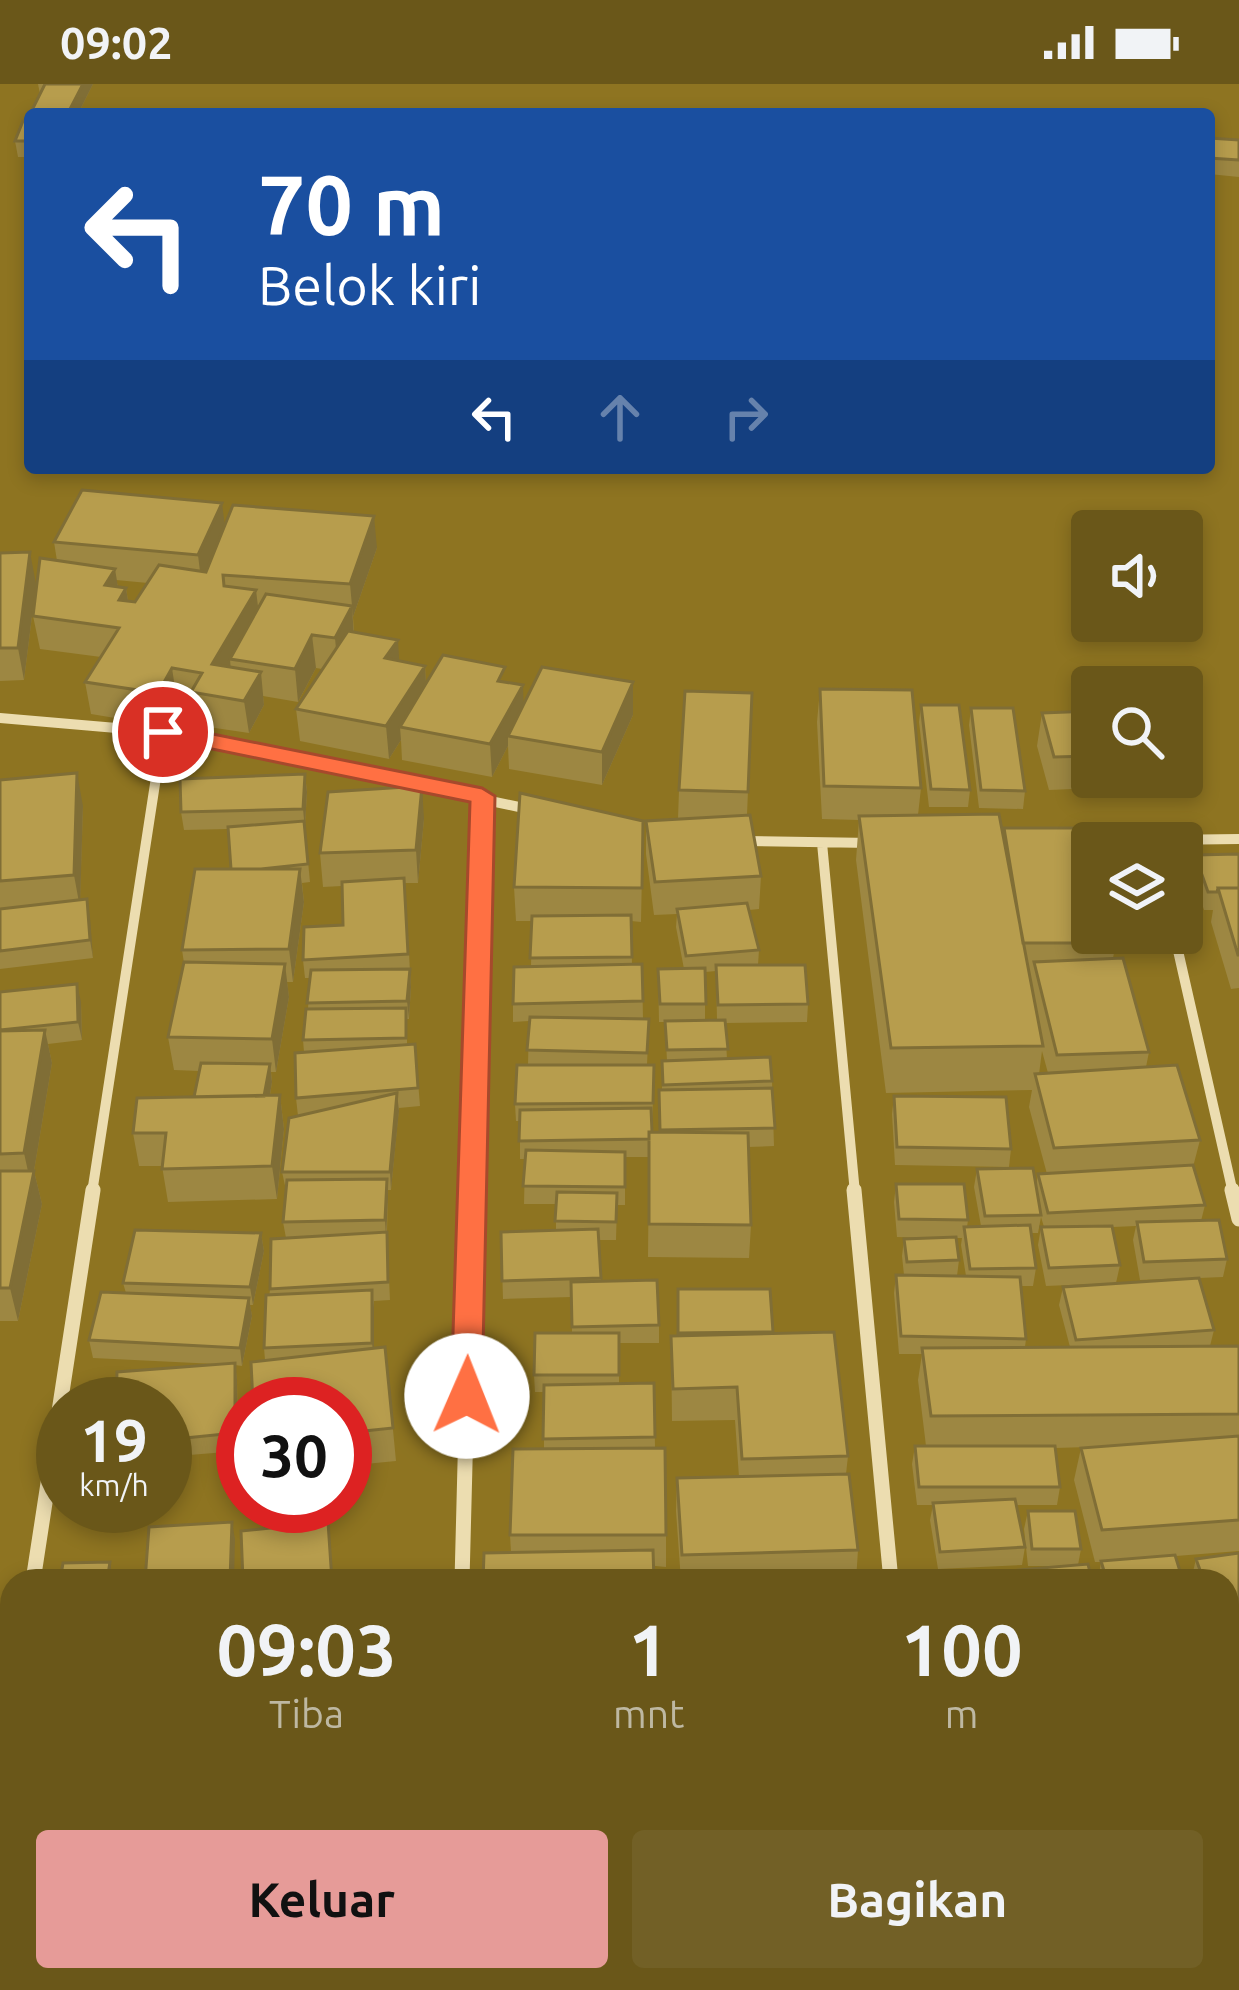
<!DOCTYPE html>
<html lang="id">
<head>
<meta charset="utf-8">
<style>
	:root { --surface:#6a5719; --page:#726026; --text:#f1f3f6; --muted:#beb8a2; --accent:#e69b98 }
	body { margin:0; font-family:Ubuntu,sans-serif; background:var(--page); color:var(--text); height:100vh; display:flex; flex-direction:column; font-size:45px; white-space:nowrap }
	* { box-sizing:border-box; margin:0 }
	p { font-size:39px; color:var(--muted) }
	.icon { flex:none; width:66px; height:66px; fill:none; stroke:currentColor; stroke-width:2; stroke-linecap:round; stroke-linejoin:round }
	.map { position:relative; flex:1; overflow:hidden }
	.details { position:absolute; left:0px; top:1485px; width:1239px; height:423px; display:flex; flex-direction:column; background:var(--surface); border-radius:36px 36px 0 0; box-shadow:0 6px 18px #0003 }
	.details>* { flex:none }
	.top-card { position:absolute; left:24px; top:24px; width:1191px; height:366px; border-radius:12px; box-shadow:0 6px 18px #0003; background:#1a4fa0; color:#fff; overflow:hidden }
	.tools { position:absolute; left:1071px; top:426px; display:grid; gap:24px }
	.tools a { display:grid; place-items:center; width:132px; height:132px; border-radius:12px; background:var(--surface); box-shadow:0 6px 18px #0003; font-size:60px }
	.speed { position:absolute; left:36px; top:1293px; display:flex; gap:24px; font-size:60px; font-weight:700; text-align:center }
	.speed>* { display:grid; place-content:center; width:156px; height:156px; border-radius:50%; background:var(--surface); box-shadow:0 6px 18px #0003; line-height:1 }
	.speed small { font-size:30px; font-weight:400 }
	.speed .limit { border:18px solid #d22; background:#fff; color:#111 }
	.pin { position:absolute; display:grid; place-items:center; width:102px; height:102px; color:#fff; margin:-51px; border:6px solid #fff; border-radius:50%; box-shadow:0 3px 12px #0007 }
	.me { position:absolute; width:132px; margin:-66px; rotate:1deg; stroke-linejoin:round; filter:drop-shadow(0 0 9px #0008) }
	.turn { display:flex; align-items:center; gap:42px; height:252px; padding:0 36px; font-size:54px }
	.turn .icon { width:156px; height:156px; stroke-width:2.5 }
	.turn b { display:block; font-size:84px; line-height:102px }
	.lanes { display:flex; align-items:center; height:114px; padding:0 36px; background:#0003; justify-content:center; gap:60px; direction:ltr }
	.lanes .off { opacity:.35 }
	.eta { display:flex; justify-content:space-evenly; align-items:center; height:204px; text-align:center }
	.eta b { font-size:72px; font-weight:600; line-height:84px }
	.button { display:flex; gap:24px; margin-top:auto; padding:24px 36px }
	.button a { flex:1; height:138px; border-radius:12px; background:var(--accent); color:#111; font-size:48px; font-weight:600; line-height:138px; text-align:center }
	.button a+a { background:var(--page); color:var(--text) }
	.status { display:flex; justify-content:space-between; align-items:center; height:84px; padding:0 60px; background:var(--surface); direction:ltr }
	.status svg { height:33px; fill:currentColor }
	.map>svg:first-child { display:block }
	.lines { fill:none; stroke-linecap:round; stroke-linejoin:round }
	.street-far1 { stroke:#ecddb0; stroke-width:10 }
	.street { stroke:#ecddb0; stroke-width:15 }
	.wall { fill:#9d8742; fill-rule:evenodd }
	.shaded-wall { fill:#806e36 }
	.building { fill:#b79d4d; stroke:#806e36; stroke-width:3 }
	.route { fill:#ff7043; stroke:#a6492c; stroke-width:3 }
</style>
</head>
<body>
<div class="status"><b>09:02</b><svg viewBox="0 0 49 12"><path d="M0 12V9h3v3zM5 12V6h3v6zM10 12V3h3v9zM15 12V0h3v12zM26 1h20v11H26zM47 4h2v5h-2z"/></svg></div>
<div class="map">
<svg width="1239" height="1906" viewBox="0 0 1239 1906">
	<rect width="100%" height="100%" fill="#8e7421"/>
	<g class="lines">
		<path class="street-far1" d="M0,634L163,648L92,1109
			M163,648L533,726
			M742,757L872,759
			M1084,757L1239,755
			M822,759L855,1109
			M1174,849L1233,1109
			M472,1109L482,712"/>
		<path class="street" d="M854,1106L891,1497
			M1232,1106L1239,1135
			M33,1497L93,1106
			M462,1497L472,1106
			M0,1713L12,1635
			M1227,1812H1239
			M0,1826H12"/>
	</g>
	<path class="wall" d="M38,0H93L78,30H31L40,10Z
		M30,37V73H18L15,57Z
		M1209,54L1239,56V93L1209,90Z
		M225,442L377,464L353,533L354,548L399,577L425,582L426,599L505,598L523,621L633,631L602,701L509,685L508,662L492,693L402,676L401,656L389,675L300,657L296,625L322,585L316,584L298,618L263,612L264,621L249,649L195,641L192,619L177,617L163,642L91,630L85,598L101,573L40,565L33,532L57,477L54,458ZM116,496L148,499L135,518L128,517L126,504L118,502Z
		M0,469L36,500L24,596L0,597Z
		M820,605L921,704L918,731L1003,751L1004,744L1116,859L1113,874L1149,968L1146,983L1200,1056L1193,1083L1205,1121L1201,1137L1227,1175L1223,1193L1199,1194L1214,1246L1210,1262H1239V1467L1176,1472L1183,1497H1098L1101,1478H1095L1074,1396L1081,1364L1088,1363L1055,1364L1060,1403L1057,1421H1016L1025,1463L1022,1481L938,1485L930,1436L933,1421H917L912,1380L915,1362H926L918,1296L922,1270H899L894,1209L896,1191H904L902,1172L904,1155L930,1154L897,1153L894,1118L896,1100L968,1136L967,1143L981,1142L974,1103L977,1085L1036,1103L1038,1090H1047L1029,1023L1032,1006L886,1009L856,776L859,736L822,735L817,638ZM1042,967L1048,989L1039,990ZM1041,1133L1044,1143H1041L1038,1161L1046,1202L1116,1199L1120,1181L1113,1143L1136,1142L1133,1156L1140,1196L1187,1194L1063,1203L1059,1221L1070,1263H1025L1026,1255L1021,1202H1033L1036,1184L1031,1149H1038ZM956,1154H962L961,1161L966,1192H957L959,1176Z
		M752,609L747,731L761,792L759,825L749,826L759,866L758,881L808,920L807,938L725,939L727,975L772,997L774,1062L748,1063L751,1141L749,1174L648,1173L649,1073H625V1121H617L616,1156H599L601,1197L659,1241V1259H619V1300L654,1299L655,1364L666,1451V1483L511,1468L510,1451L544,1365V1308H535L534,1291L572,1249V1213L503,1215L501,1148L556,1146V1120H524L525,1075H520V1037H516L515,1020L528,981L529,937L513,938V920L531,882L532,837H516L514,803L643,737L641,838L631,837L632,880H642L643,935H649L647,981H654L652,1048H659V1006H662V977H667L665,938H659L658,885H684L676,843L677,830L654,831L646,770V737L678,735L679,706ZM716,887L717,936H705V888Z
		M921,621L970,706L968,723H929L919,638Z
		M971,624L1025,707L1023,725L979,724L969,641Z
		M1182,626L1197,667L1190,700L1049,706L1037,662L1042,629L1092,627V693H1182Z
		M305,690L307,708L305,742L310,798L302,799L304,818L293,898H287L289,913L276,988H271L272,998L270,1011H280L284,1045L277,1115L168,1118L162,1082H139L133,1049L194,1013L199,987L174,986L168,953L184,879L182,866L231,785L228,745L184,746L181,728Z
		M0,696L83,722L80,816L87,815L93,874L0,885Z
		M424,735L418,799H405L411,903L409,935H407V960H415L420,1022L399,1024L391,1106H388L387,1148L390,1216L374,1217V1265L385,1263L396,1377L345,1382V1320L265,1276L264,1264L270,1205L286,1154L283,1138L286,1106L282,1088L298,1032L296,1014L304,968L303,956L308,925L310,894H305L303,876L343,841L342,802L323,803L320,769Z
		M1239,770V904L1231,905L1211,838L1213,826H1204L1192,789L1195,771Z
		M0,908L81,918L82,956L48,960L52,979L34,1087L42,1120L18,1237H0Z
		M894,1012L1011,1065L1009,1083L895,1081L892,1030Z
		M261,1149L264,1167L253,1221H250L252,1232L242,1282L235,1281L237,1296L238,1367L165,1373V1320L216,1280L93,1274L89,1256L126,1209L123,1199Z
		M678,1205L773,1250L848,1372L846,1390L858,1466L856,1497H681L676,1427L677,1394L739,1393L735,1336L672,1337L671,1252H677Z
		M1028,1427L1081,1465L1078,1481L1092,1497H1016L1018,1486L1064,1482H1028L1024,1445Z
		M1239,1469V1580L1227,1582V1497H1193L1192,1492L1196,1475Z
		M1239,1627V1719L1227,1720V1628Z"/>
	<path class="shaded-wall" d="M83,0H93L78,30H68Z
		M222,419L226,451L202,504L198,471Z
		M374,432L377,464L353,533L350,500Z
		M30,468L36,500L24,596L18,564Z
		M115,485L120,515L126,504L131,536L105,501Z
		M256,506L260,539L230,575L231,588L212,580Z
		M352,522L354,554L338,587L335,554Z
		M312,551L316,584L298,618L295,585Z
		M398,556L400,589L385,574Z
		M425,582L427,614L400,643L401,656L389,675L386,642Z
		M172,584L177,617L163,642L158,609Z
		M261,588L264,621L249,649L244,617Z
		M633,598V631L602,701V668Z
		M523,601L524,634L508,652V662L492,693L490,660Z
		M77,689L83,722L80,824L74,791Z
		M305,690L307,708L305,742L310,798L303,725Z
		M422,702L424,735L418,799L416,766Z
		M300,785L304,818L293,898L289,865Z
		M404,794L411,903L409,935L407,917L410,885Z
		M87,815L90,833L93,874L90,856Z
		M285,880L289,913L276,988L272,955Z
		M77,900L81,918L82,956L78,938Z
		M45,946L52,979L34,1087L42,1120L18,1237L10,1204L31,1101L24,1069Z
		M270,980L272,998L266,1035L263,1017Z
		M397,1009L399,1027L391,1106L390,1088Z
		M280,1011L284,1045L277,1115L272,1082Z
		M387,1095L388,1113L386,1154L385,1136Z
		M261,1149L264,1167L253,1221L250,1203Z
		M372,1206L374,1224V1277L372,1259Z
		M249,1214L252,1232L242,1282L240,1264Z
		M235,1279L237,1296L238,1367L235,1349Z
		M232,1438L235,1455L234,1497H230Z
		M110,1478L113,1497H107Z
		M12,1896H26L25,1906H10Z
		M162,1896H172L171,1906H161Z"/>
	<path class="building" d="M45,0H83L68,29L31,28Z
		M23,37H30V57H15Z
		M1209,54L1239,56V76L1209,74Z
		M82,406L222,419L198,471L54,458Z
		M233,421L374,432L350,500L223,491L224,502L256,506L212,580L261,588L244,617L191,608L202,589L172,584L158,609L85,598L119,544L33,532L40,474L115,485L105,501L126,504L119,516L135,518L159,481L206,488Z
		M30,468L18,564H0V469Z
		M266,510L352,522L335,554L312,551L295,585L230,575Z
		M348,547L398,556L385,574L425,582L386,642L296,625Z
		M443,571L505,583L498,597L523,601L490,660L400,643Z
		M542,583L633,598L602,668L508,652Z
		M820,605L912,606L921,704L824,702Z
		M685,607L752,609L748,708L679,706Z
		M921,621H959L970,706L931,705Z
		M971,624H1013L1025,707L981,706Z
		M1182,626L1197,667H1182Z
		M1092,627V672L1054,673L1042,629Z
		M77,689L74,791L0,797V696Z
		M305,690L303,725L181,728L180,695Z
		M422,702L416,766L320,769L328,708Z
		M520,709L643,737L642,804L514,803Z
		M999,730L1043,962L891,964L859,732Z
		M750,731L761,792L655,798L646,737Z
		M304,737L308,780L261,785H231L228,743Z
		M1004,744H1093L1096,759H1092V849H1114L1116,859H1023Z
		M1239,770V804H1218L1217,808H1208L1195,771Z
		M195,785H300L289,865L182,866Z
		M404,794L408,870L303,876L304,843L343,841L342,798Z
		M1218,804H1239V871H1238Z
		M87,815L90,856L0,867V825Z
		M747,819L759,866L686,872L677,825Z
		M631,831L632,873L530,874L532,832Z
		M1123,874L1149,968L1057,971L1034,878Z
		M184,878L285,880L272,955L168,953Z
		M642,880L643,917L513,920L514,883Z
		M716,881H805L808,920L718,921Z
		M705,884L706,920H660L658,885Z
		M410,885L407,917L307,919L311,886Z
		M77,900L78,938L0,946V908Z
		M406,924V954L303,956L306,925Z
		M530,933L649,935L647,969L527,966Z
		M725,936L728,965L667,966L665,937Z
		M45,946L24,1069L0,1070V947Z
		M415,960L418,1004L296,1014L295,969Z
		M770,973L772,997L663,1001L662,977Z
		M201,979L270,980L264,1012L194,1013Z
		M517,981H654L653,1019L515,1020Z
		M1177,981L1200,1056L1054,1064L1035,990Z
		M772,1004L775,1044L660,1046L659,1006Z
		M397,1009L390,1088H282L289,1034Z
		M280,1011L272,1082L162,1085L166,1049H133L137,1014Z
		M894,1012L1006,1013L1011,1065L897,1063Z
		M651,1024L652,1048H649V1055L519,1057L520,1026Z
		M649,1048L748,1049L751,1141L649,1140Z
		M526,1066L625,1068V1103L523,1102Z
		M1193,1081L1205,1121L1048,1129L1038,1090Z
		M1033,1084L1041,1131L985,1132L977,1085Z
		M0,1087H34L10,1204H0Z
		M387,1095L385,1136L283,1138L287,1096Z
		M896,1100H964L968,1136L899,1135Z
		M557,1108L617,1109L616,1138L555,1137Z
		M1219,1136L1227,1175L1144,1178L1137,1138Z
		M1030,1141L1036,1184L970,1185L964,1143Z
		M1112,1142L1120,1181L1049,1184L1041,1143Z
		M598,1145L601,1194L502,1197L501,1148Z
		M135,1146L261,1149L250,1203L123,1199Z
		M387,1148L388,1198L270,1205L271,1155Z
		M956,1153L959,1176L907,1178L904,1155Z
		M896,1191L1020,1193L1026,1255L901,1252Z
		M1199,1194L1214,1246L1076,1256L1063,1203Z
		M657,1196L659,1241L572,1243L571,1198Z
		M678,1205H770L773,1248L678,1249Z
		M372,1206V1259L264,1264L266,1211Z
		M101,1208L249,1214L240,1264L89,1256Z
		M834,1248L848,1372L742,1375L737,1303L673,1305L671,1252Z
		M535,1249H619V1291H534Z
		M1239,1262V1330L931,1332L922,1264Z
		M385,1263L393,1344L345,1349V1320H253L251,1278Z
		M235,1279V1349L165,1356V1320H116L117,1288Z
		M654,1299L655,1353L543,1355L544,1301Z
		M1239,1352V1436L1102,1446L1081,1364Z
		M915,1362H1055L1060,1403H919Z
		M665,1364L666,1451H510L513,1365Z
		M849,1390L858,1466L682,1471L677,1394Z
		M1015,1415L1025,1463L940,1468L933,1419Z
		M1028,1427H1075L1081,1465H1032Z
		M232,1438L230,1497H145L149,1443Z
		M328,1438L332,1497H243L241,1447Z
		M653,1466L654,1497H483L484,1469Z
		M1239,1469V1564L1229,1565L1227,1560V1497H1204L1196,1475Z
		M1175,1471L1183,1497H1107L1101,1477Z
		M110,1478L107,1497H60L63,1479Z
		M1088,1480L1092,1497H1020L1018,1486Z
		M855,1489L856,1497H692L691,1491Z
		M1239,1627V1703L1227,1704V1628Z
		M0,1856H12L10,1906H0Z
		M1227,1895H1229L1231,1906H1141L1139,1897Z
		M23,1896H162L161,1906H22Z
		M303,1896H549V1906H302Z
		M665,1896H770L771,1906H665Z
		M786,1896H1011L1013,1906H787Z
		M179,1901L276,1902L275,1906H178Z"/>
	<path class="route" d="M163,640L482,704L495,712L482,1312L478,1321L467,1325L456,1321L451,1312L470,718L154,653V643Z"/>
</svg>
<div class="tools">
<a><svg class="icon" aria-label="sound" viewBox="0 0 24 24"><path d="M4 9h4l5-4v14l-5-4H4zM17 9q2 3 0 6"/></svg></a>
<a><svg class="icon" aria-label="search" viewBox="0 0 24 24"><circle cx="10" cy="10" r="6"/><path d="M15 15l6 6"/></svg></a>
<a><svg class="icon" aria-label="layers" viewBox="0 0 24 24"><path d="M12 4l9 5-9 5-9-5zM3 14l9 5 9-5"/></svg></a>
</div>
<div class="speed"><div>19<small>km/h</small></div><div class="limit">30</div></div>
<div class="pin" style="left:163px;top:648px;background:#d93025"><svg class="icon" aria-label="arrive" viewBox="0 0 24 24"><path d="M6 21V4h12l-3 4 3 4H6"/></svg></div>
<svg class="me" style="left:467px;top:1312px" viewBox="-20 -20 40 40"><circle r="19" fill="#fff"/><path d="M0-13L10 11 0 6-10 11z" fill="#ff7043"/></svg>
<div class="top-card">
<div class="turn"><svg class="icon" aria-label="left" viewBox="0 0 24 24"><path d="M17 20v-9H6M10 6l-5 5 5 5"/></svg><div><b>70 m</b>Belok kiri</div></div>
<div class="lanes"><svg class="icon" aria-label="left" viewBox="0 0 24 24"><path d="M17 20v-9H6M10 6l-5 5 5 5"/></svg><svg class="icon off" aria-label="ahead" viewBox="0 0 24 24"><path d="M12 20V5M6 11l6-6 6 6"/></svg><svg class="icon off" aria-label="right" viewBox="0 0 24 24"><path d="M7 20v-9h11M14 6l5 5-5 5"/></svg></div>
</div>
<section class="details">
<div class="eta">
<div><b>09:03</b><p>Tiba</p></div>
<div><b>1</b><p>mnt</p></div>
<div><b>100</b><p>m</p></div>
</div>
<div class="button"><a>Keluar</a><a>Bagikan</a></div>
</section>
</div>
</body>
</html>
